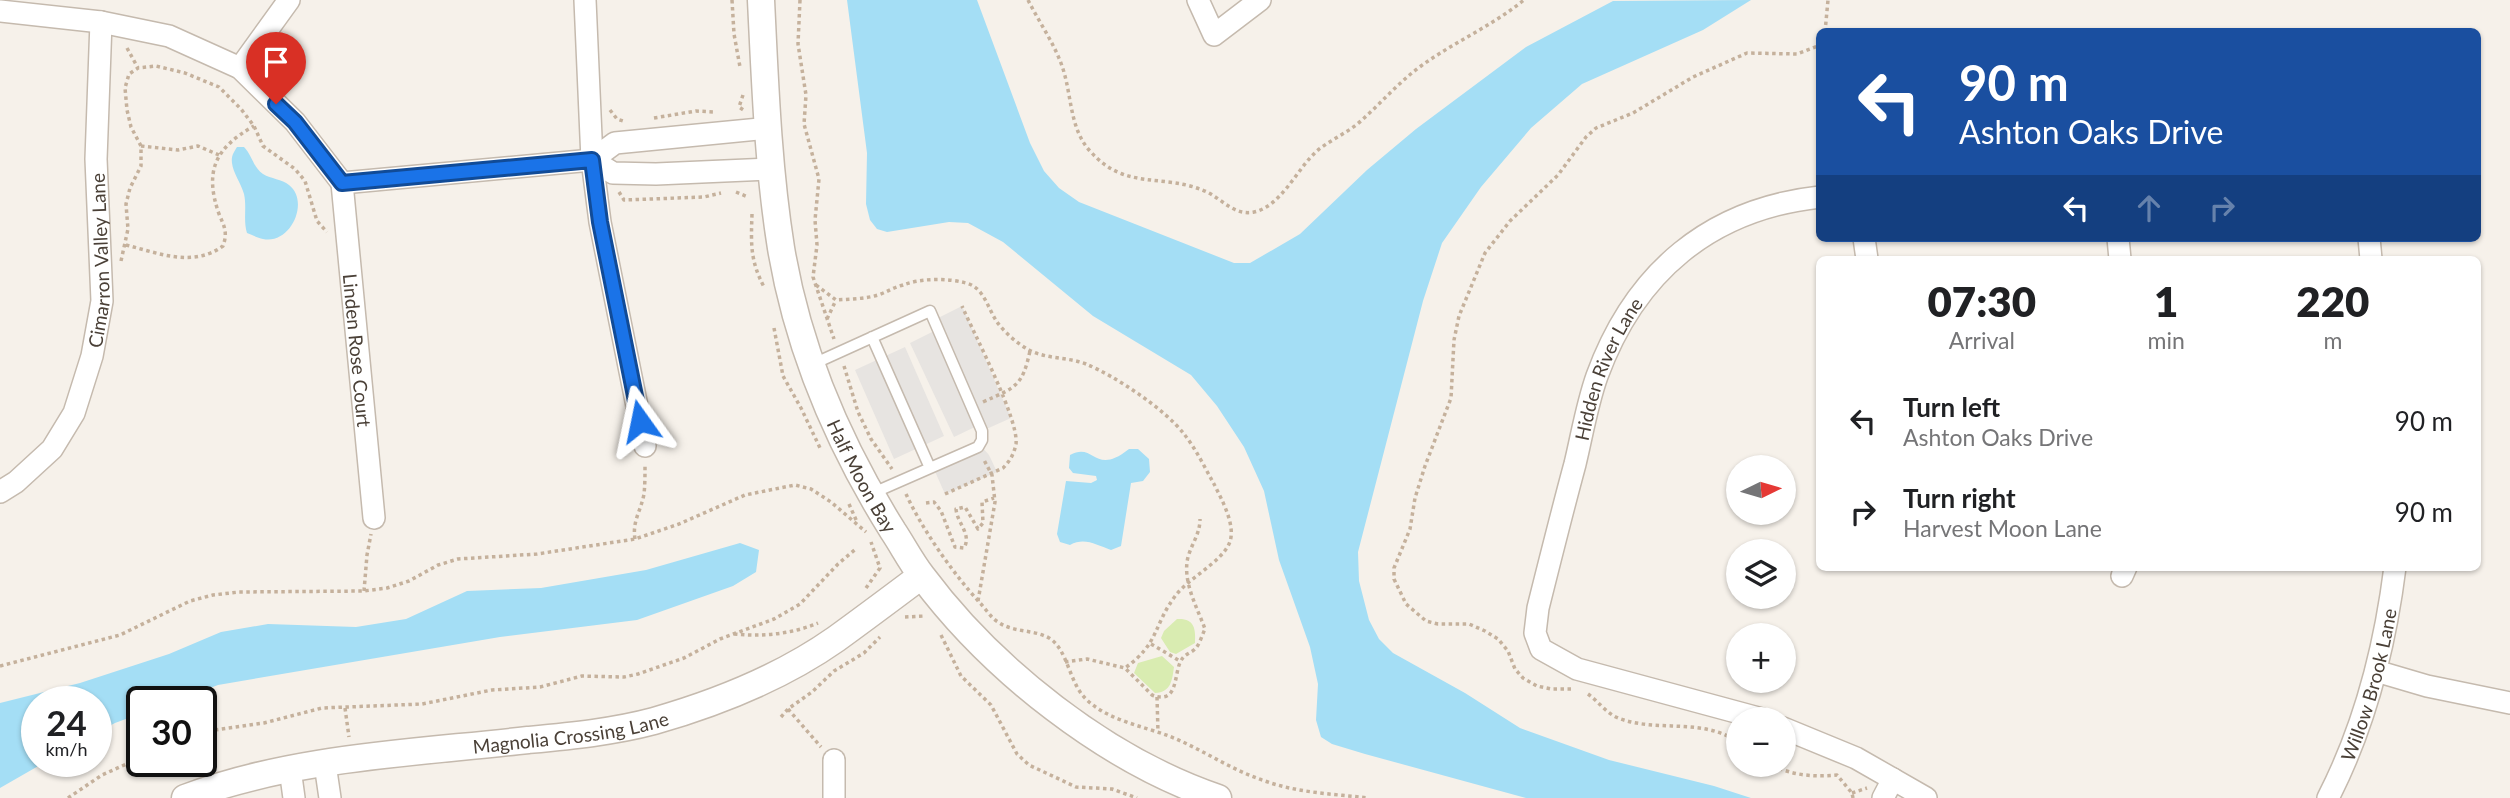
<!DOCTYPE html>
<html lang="en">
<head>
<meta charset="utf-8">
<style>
	:root { --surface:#fff; --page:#f2f2f2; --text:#202124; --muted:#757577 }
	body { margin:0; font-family:Lato,sans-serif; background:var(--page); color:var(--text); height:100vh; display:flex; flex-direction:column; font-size:26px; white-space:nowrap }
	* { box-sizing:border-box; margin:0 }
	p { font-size:23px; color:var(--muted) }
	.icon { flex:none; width:38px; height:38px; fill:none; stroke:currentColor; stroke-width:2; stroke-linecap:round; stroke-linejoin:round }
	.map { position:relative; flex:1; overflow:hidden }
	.details { position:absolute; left:1816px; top:256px; width:665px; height:315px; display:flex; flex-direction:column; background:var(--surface); border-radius:10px; box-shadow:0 2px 5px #0004 }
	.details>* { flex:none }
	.hud { position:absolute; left:1816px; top:28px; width:665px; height:214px; border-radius:10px; box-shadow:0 2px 5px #0004; background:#1a4fa0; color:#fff; overflow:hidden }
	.needle { width:46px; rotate:85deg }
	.tools { position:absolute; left:1726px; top:455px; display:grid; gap:14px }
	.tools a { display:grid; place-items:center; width:70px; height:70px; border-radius:50%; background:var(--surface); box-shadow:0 2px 5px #0004; font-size:35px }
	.speed { position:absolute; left:21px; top:686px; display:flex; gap:14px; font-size:35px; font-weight:700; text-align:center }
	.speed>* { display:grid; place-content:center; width:91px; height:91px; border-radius:50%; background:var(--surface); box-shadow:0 2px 5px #0004; line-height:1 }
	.speed small { font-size:18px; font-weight:400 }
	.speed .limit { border:4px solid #111; border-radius:10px; background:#fff; color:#111 }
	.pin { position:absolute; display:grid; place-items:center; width:60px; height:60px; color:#fff; margin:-72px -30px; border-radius:50% 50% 50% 0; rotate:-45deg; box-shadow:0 0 7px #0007 }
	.pin .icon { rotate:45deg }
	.me { position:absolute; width:77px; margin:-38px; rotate:348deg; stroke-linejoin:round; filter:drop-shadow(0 0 5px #0008) }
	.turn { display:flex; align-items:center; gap:24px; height:147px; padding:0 28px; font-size:32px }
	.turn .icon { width:91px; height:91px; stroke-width:2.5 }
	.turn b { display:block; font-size:49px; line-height:60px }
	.lanes { display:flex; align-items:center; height:66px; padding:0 28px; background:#0003; justify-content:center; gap:35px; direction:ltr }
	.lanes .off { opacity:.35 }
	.eta { display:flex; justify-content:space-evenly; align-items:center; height:119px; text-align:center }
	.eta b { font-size:42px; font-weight:800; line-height:49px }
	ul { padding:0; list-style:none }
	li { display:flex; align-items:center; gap:21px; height:91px; padding:0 28px }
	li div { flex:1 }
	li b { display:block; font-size:26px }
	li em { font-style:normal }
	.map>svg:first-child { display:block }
	.green { fill:#d9ecb1 }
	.parking { fill:#e7e4e1 }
	.water { fill:#a4def5 }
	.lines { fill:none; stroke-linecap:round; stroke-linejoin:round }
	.service-casing { stroke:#c5baae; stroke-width:13 }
	.minor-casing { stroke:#c5baae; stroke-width:24 }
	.tertiary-casing { stroke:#c5baae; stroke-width:29 }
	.path { stroke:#c5b19c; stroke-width:3.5; stroke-dasharray:3.5 3.5; stroke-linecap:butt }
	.service { stroke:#fff; stroke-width:10 }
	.minor { stroke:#fff; stroke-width:21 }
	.tertiary { stroke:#fff; stroke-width:26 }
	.route-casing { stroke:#114b97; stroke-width:18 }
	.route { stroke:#1a73e8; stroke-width:12 }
	.labels { text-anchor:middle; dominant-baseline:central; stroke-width:7; stroke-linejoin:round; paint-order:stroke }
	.street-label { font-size:19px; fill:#4a4037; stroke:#fff }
</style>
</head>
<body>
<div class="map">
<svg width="2510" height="798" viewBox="0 0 2510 798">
	<rect width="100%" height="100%" fill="#f6f1ea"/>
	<path class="green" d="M1177,619C1194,618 1196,628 1195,643L1176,654L1170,652L1161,638L1164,631Z
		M1162,656L1174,667C1172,681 1171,692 1155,693L1134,673L1138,663Z"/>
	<path class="parking" d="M962,306L1011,418L982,431L979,425L954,437L910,343L938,329L934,320Z
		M905,347L944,436L894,459L855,370Z
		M980,445L989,455L997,472L945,494L933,467Z"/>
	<path class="water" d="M847,0H977L1030,143L1044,171L1059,188L1079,202L1234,263H1250L1300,234L1367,170L1416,129L1526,47L1613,1L1751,0L1703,30L1582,84L1531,128L1481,187L1442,243L1423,301L1358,552L1359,581L1369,620L1379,639L1393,653L1465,693L1520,728L1609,760L1714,786L1751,798H1526L1365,754L1332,744L1321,737L1316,720L1318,684L1310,647L1279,560L1264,491L1244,447L1217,406L1191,375L1093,316L1003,242L968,223L949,222L887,232L877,229L870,220L866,204L867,153Z
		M237,147H244C252,155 253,167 263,174C271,179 282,179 289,185C310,201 291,245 263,239C258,238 252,235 247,233C243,220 247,207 244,194C241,183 233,173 232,163C231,156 234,152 237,147Z
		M1129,449H1138L1149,459L1150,472L1143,481L1131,483L1121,546L1111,550C1096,545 1085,537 1070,545L1060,542L1057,534L1066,481L1091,483L1097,480L1096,476L1073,473L1069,468L1070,455C1095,441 1094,477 1129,449Z
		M740,543L759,550L756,572L733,586L637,620L500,637L218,685L173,702H142V713L115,723L96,733V702H37V761H47L0,788V703L80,683L169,654L221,632L268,624L356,627L406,619L467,591L541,588L646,570Z"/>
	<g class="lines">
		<defs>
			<path id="service" d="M872,337L930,468
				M811,365L930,311L982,431V440L978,447L873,493"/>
			<g id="minor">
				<path d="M585,0L592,160L600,222L645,446"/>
				<path d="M1198,0L1214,35L1260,0"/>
				<path d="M0,11L101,22L169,36L240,68L295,122L342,183"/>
				<path d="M240,68L289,0"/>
				<path d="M592,160L613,173L656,174L772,169"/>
				<path d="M342,183L592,160L615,143L769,128"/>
				<path id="s1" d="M342,183L374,518"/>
				<path d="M1864,238L1867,259"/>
				<path d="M2118,238L2120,259"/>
				<path d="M2369,238L2371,259"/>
				<path id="s2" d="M0,492L16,482L52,449L74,413L92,356L102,301L96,159L101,22"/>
				<path d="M2122,576L2126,567"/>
				<path d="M2376,671L2427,686L2510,703"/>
				<path id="s3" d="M1762,719L1577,669L1541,649L1535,633L1538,608C1550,560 1562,512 1575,464C1582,435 1587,404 1597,376C1635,272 1710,209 1820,197"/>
				<path d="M1783,728L1856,758L1926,798"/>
				<path d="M834,760V798"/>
				<path d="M325,764L330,798"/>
				<path d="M290,769L294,798"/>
				<path d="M1883,798L1893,779"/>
				<path id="s4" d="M2328,798C2365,726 2385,647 2395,567"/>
			</g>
			<g id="tertiary">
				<path id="s5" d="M761,0C765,82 768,167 781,248C798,350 839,445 893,531C903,546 911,562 922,576C992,670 1106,760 1218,798"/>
				<path id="s6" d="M185,798C292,757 415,753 528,740C570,736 613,732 654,721C717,703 782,677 836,639C865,618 893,597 921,576"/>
			</g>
		</defs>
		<use href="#service" class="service-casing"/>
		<use href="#minor" class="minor-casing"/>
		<use href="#tertiary" class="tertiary-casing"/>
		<path class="path" d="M732,0L734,34L740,67
			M800,0L798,44L806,95L804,124L819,179L815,220L817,245L813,277L834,339
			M1028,0C1039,22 1054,43 1062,66C1072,94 1069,128 1090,151C1126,192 1163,172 1207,192C1223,200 1235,216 1254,212C1282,206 1297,168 1318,150C1332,139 1349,132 1362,120C1382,102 1399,82 1421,66C1454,42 1492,26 1524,0
			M1825,32L1828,0
			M127,48L138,68
			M743,95L739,107L745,111
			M610,110L617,119L626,122
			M654,118L696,111L715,112
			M141,146L178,150L198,146L219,155
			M619,192L624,200L704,197L721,193
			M736,192L748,197
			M752,214C751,244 750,260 764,287
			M126,245C158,253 193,268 223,246C228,232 224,226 219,214C204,171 215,148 254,126
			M121,261L128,229L126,204L130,188L141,166V146L131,127L127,110L125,88L129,74L138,68L156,66L185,73L219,87L241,109L254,126L263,146L295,169L305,181L317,221L327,232
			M816,285L836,300C850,299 865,299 878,295C887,292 894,287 903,285C921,278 947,278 966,283C984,287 988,309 997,322C1005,333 1018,344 1029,350C1046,359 1068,357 1086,364C1115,376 1165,409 1184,434C1196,449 1205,468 1214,484C1222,500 1237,527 1229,544C1220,563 1189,578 1176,595C1153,625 1160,643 1125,668
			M827,319L836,300
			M774,328L783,376L801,408L821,450
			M844,366L858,412L871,439L892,469
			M983,402C1016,387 1022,387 1030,351
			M906,494C923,531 953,573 980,603C986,609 991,618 998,622C1014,633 1033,629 1049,638C1068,649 1069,684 1087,700C1108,720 1142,726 1169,736C1202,749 1231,770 1265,781C1298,793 1334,794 1369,798
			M945,494L1003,468C1010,461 1014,454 1016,444C1019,419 974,334 962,306
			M926,503L934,502L941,511L955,547L964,548C972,534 957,523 956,509L965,507L978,529L983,523L982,502L994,498
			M849,504L857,522
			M635,539C632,521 641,511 644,494C645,485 645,475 645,466
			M866,588L880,568L871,542
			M364,591L367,555L371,534
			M978,601L995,502L992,475L984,460
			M905,617L925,616
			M734,634C762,637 792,634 818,623
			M941,635L961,676L991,705L1017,754L1029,765L1076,787L1112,789L1137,798
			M1151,644L1180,661
			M1065,662L1087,659L1125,668L1152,695C1180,706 1173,671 1182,659C1185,654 1191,653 1195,649C1200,644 1202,635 1205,629C1197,607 1182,581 1188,557C1192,543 1200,534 1200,519
			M0,666L120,635L190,601L213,595L239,592L364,591L387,588L409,581L438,565L458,559L537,554L635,539L679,524L745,495L795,485L811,489L831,502L866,532
			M1571,689H1551L1537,686L1523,678L1515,669L1508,651L1498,639L1485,631L1469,624H1438L1426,621L1406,604L1394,579V568L1410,529L1415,498L1425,466L1451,398L1454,340L1459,316L1485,253L1510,221L1558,175L1586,137L1596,128L1633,113L1693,77L1747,53L1797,54L1818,46L1820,42
			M1588,694C1598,701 1606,713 1618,718C1656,733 1702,717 1738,742
			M1157,697L1158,732
			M345,708L349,737
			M788,709L821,747
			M781,717L788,709L812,692L834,671L864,653L880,637
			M201,732L264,723L322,708L422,704L492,690L540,687L582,676L624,677L638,674L684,658L720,639L774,619L800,604L838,564L857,548
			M1773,765C1792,776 1816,777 1837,775L1852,793L1853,798
			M1852,793L1867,788
			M68,798L102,775L142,757"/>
		<use href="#service" class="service"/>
		<use href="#minor" class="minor"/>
		<use href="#tertiary" class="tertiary"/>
	</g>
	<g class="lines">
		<defs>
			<path id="route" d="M276,104L295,122L342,183L592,160L600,222L640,421"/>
		</defs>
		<use href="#route" class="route-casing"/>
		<use href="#route" class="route"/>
	</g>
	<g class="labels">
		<g class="street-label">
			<text stroke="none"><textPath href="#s2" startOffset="266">Cimarron Valley Lane</textPath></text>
			<text stroke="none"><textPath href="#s1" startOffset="168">Linden Rose Court</textPath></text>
			<text stroke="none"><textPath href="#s3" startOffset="525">Hidden River Lane</textPath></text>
			<text stroke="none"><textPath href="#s5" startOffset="492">Half Moon Bay</textPath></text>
			<text stroke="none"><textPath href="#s4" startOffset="121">Willow Brook Lane</textPath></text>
			<text stroke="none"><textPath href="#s6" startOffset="392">Magnolia Crossing Lane</textPath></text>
		</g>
	</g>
</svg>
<div class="tools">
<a><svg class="needle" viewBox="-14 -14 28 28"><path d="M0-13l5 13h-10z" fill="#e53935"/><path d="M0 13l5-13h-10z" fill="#757577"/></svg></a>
<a><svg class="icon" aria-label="layers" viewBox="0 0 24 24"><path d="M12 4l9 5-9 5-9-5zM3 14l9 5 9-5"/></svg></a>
<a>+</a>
<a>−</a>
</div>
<div class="speed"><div>24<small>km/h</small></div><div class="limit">30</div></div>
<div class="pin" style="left:276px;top:104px;background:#d93025"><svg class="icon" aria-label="arrive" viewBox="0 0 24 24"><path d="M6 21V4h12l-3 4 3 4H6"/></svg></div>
<svg class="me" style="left:640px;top:421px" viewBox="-20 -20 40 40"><path d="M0-17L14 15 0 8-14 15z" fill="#1a73e8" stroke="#fff" stroke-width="4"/></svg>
<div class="hud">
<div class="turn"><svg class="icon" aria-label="left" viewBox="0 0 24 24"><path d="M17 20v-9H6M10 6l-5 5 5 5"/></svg><div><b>90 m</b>Ashton Oaks Drive</div></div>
<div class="lanes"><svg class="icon" aria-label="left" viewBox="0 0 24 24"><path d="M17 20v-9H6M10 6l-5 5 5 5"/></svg><svg class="icon off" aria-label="ahead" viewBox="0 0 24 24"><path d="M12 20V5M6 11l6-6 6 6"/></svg><svg class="icon off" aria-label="right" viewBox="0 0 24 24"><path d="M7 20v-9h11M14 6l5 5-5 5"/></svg></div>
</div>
<section class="details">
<div class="eta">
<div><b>07:30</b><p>Arrival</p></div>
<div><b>1</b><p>min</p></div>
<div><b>220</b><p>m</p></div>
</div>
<ul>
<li><svg class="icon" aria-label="left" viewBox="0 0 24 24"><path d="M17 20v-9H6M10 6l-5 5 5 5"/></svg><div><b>Turn left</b><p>Ashton Oaks Drive</p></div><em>90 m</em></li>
<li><svg class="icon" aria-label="right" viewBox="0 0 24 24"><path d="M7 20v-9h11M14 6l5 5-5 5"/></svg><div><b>Turn right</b><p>Harvest Moon Lane</p></div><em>90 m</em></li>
</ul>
</section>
</div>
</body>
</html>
